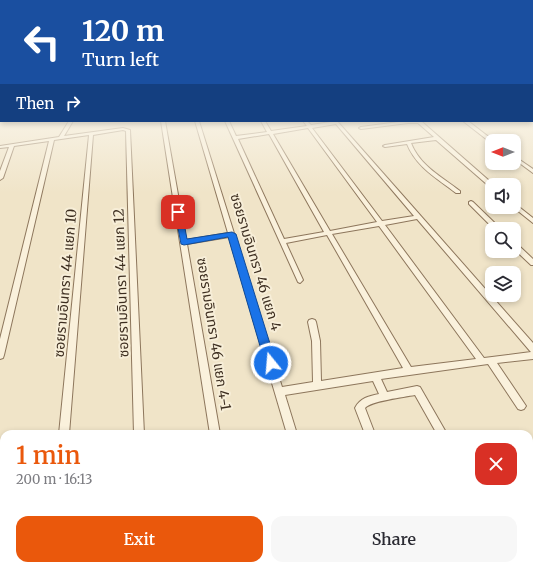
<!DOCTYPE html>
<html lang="en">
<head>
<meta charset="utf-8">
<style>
	:root { --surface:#fff; --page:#f7f7f7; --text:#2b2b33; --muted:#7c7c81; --accent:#ea580c }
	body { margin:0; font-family:Merriweather,"Noto Sans Thai",serif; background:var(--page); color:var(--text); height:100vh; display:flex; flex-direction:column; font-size:15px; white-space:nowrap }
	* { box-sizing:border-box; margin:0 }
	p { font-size:13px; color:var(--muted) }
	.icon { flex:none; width:22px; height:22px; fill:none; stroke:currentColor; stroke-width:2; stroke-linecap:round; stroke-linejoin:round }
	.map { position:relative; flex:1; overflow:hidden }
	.panel { position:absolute; left:0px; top:430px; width:533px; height:140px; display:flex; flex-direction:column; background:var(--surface); border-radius:12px 12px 0 0; box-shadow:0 2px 6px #0003 }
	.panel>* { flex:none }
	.banner { position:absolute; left:0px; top:0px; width:533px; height:122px; box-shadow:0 2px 6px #0003; background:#1a4fa0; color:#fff; overflow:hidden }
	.needle { width:26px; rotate:270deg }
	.fabs { position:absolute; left:485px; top:134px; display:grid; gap:8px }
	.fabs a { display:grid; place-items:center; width:36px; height:36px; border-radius:8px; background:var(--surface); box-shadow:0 2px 6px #0003; font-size:20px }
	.pin { position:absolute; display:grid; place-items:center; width:34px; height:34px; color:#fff; margin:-17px; border-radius:8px; box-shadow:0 2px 6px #0006 }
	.me { position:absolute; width:44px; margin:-22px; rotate:343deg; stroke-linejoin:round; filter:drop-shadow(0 0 3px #0008) }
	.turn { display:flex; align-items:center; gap:14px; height:84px; padding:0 16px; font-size:18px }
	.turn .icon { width:52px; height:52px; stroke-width:2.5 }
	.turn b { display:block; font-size:28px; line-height:34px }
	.then { display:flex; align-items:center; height:38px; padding:0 16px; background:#0003; gap:8px; font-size:15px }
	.round { display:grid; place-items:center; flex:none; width:42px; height:42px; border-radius:12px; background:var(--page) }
	.overview { display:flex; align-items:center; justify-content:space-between; height:68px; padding:0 16px }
	h1 { font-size:24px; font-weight:600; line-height:30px; color:var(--accent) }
	.button { display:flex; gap:8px; margin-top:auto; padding:8px 16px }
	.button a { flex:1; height:46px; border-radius:12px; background:var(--accent); color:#fff; font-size:16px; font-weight:600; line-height:46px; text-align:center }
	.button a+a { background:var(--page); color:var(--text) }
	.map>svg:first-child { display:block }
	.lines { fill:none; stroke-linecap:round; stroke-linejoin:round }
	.street-casing { stroke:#8d765c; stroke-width:2 }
	.street { fill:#faf1dc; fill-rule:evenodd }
	.route { fill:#1a73e8; stroke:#114b97 }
	.labels { text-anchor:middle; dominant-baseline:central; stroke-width:4; stroke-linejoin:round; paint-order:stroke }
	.street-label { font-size:14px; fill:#3d2e20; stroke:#f7eed8 }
</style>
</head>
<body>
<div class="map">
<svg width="533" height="570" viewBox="0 0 533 570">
	<rect width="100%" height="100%" fill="#f0e4c8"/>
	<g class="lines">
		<defs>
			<path id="street" d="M69,121H73L64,136L123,128L130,130L144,434H134L126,131L123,130L93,135L69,434H59L89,135L54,140L4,355L3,358L0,359V339L49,141L14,146L3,178L0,180V171L9,147L0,148V146L59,137Z
				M161,121H165L186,240L228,233L195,121H199L282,387L313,382L312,341L308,322L309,320L312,319L315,320L316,322L320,341L321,381L403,368L327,235L286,243L303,280L300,283L298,282L225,121H229L236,136L267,132L261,121H265L271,131L307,126L303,121H307L311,125L337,121L533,343V359L497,363L524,403L526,406L524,409L521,410L518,409L488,364L381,379L387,392L417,386L420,387L447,434H437L415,395C404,397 371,401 365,408L375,434H365L355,408C360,398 369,396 379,394L373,381L285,395L297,434H287L229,237L187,244L220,434H210ZM336,124L414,216L382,221L312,128ZM308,128L377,222L330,231L273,134ZM269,134L324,232L284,239L238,139ZM417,219L530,351L531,352L484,358L385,225ZM379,226L476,359L411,367L332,234Z
				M406,121H421L494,185H492V188L490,187L436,140L411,143C420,166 442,177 460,191V193H456C438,179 416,167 407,144L385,147L383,146L385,145L434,137L418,123H408L361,129L359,128L361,127Z
				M463,121H468L494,141L490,142Z
				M514,156L533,169V173L514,159Z
				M471,201L473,202L501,229H494L469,204V202Z
				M514,203L533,218V223L513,207H514Z
				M514,243H516L533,259V265H531L514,249Z
				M0,558H4V566H9L8,568L0,570Z
				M138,566H150V570H138Z
				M231,566H243V570H231Z
				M326,566H338L340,570H328Z
				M418,566H430L431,568L430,570H420Z
				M512,566H524L526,570H514Z"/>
		</defs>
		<use href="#street" class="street-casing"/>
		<use href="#street" class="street"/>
	</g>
	<linearGradient id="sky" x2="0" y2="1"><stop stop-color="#8fbad6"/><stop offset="0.59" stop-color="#f8f3e6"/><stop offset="1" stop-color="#f8f3e6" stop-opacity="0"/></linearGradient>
	<rect width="533" height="193" fill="url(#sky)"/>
	<path class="route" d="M178,209L182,212L187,239L232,232L236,234L276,363L275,367L271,368L267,367L265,363L228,237L184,245L181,244L175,212Z"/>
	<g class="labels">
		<g class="street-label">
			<text transform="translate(256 262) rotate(73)">ซอยรามอินทรา 46 แยก 4</text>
			<text transform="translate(65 283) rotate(-85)">ซอยรามอินทรา 44 แยก 10</text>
			<text transform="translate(121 283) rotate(-92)">ซอยรามอินทรา 44 แยก 12</text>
			<text transform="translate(214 334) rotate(81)">ซอยรามอินทรา 46 แยก 4-1</text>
		</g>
	</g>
</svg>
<div class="fabs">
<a><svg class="needle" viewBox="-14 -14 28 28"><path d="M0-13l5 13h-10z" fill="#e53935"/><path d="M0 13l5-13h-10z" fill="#7c7c81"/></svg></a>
<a><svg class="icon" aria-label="sound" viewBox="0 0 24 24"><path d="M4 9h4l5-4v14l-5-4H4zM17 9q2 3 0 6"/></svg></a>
<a><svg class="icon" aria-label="search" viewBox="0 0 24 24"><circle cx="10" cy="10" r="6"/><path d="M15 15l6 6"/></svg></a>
<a><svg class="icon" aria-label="layers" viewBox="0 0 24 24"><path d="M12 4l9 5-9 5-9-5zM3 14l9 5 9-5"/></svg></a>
</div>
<div class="pin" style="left:178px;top:212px;background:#d93025"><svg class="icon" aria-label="arrive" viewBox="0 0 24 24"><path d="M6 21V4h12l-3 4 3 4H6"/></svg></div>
<svg class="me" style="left:271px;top:363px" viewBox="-20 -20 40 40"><circle r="17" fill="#1a73e8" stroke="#fff" stroke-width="3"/><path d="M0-11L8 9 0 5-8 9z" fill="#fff"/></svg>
<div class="banner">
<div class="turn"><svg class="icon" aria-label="left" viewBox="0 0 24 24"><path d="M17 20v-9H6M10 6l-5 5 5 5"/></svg><div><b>120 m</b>Turn left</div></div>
<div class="then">Then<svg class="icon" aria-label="right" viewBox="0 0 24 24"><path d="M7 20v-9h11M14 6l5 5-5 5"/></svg></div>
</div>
<section class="panel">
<div class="overview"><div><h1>1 min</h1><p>200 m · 16:13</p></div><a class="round" style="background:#d93025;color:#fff"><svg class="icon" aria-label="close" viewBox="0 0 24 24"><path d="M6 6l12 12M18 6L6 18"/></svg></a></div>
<div class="button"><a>Exit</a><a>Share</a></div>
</section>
</div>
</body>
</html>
